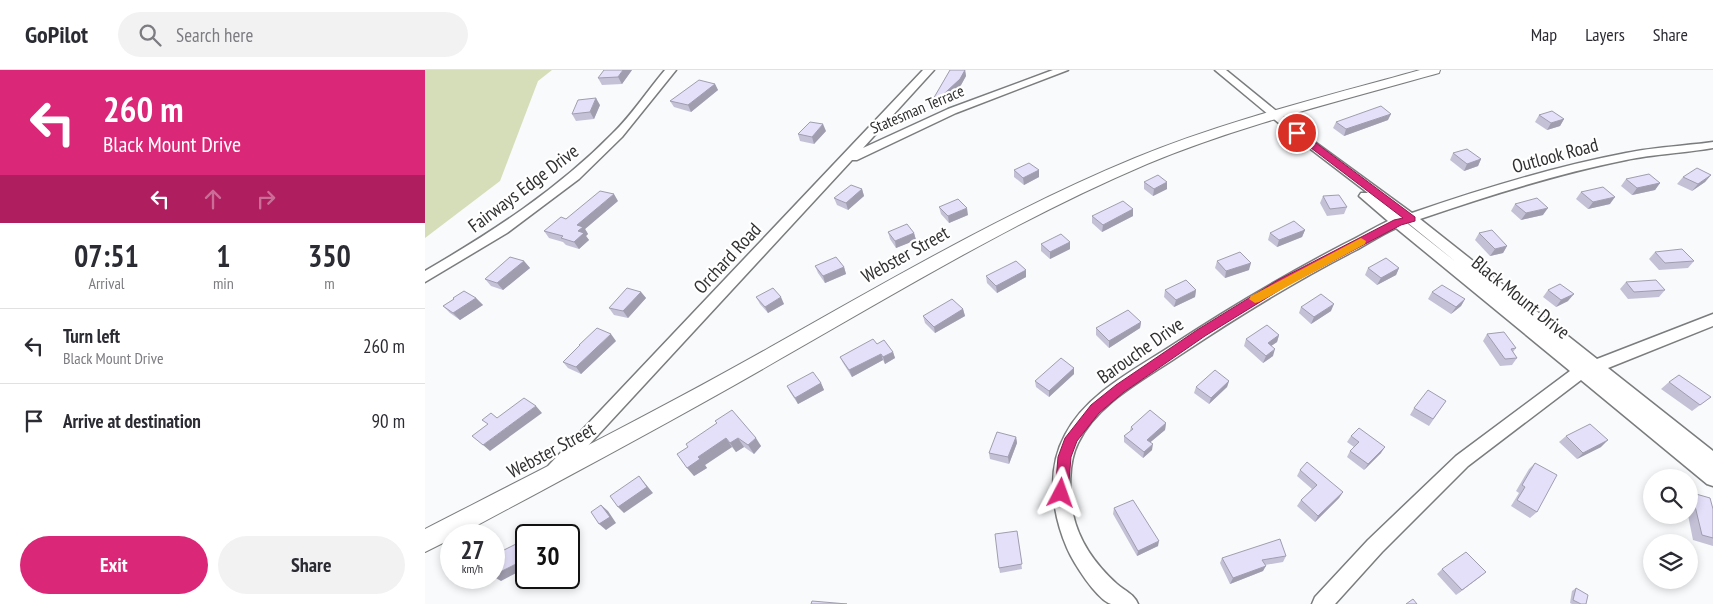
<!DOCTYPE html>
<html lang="en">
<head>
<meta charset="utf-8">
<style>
	:root { --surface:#fff; --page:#f2f2f3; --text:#2b2b33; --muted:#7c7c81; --line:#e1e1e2; --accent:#db2777 }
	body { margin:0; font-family:"PT Sans Narrow",sans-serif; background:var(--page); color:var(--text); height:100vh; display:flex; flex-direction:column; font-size:19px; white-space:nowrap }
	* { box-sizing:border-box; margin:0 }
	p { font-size:16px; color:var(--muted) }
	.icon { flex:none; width:28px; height:28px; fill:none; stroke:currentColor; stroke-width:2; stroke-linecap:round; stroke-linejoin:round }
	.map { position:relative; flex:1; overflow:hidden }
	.sheet { display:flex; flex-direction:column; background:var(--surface); width:425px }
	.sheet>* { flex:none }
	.top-card { background:#db2777; color:#fff; overflow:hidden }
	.fabs { position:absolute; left:1218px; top:399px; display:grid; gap:10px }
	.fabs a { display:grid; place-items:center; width:55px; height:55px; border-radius:50%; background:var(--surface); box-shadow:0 2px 8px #0003; font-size:25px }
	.speed { position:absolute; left:15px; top:454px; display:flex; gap:10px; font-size:25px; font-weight:700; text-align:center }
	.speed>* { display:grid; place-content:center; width:65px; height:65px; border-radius:50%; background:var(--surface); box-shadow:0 2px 8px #0003; line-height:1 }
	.speed small { font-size:12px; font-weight:400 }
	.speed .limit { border:2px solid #111; border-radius:8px; background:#fff; color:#111 }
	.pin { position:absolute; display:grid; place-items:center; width:42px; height:42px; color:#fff; margin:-21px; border:2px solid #fff; border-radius:50%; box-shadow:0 1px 5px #0007 }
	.me { position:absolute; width:55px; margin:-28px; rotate:4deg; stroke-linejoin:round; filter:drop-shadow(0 0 4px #0008) }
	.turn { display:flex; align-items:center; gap:18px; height:105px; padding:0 20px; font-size:22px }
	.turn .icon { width:65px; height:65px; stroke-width:2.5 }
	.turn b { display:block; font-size:35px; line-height:42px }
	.lanes { display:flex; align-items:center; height:48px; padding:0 20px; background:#0003; justify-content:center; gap:25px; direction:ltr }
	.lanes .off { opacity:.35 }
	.eta { display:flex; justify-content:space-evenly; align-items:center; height:85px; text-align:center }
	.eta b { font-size:30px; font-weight:700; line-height:35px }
	.cta { display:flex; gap:10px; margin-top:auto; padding:10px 20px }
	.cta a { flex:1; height:58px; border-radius:30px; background:var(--accent); color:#fff; font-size:20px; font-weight:700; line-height:58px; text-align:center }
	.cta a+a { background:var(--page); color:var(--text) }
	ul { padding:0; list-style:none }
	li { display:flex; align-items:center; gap:15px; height:75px; padding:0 20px; border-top:1px solid var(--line) }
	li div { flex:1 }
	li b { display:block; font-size:19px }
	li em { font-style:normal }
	header { display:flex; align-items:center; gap:30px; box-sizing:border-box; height:70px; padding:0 25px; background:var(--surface); border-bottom:1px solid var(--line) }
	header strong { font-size:24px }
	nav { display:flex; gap:28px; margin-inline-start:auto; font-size:18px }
	.search { width:350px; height:45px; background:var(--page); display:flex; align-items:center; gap:12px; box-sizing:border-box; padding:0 18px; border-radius:28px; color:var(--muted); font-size:19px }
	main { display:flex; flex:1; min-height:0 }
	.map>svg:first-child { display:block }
	.green { fill:#d6ddb9 }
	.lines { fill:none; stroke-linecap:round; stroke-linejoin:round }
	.minor-casing { stroke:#7a7c7d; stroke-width:3 }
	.tertiary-casing { stroke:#7a7c7d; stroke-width:2 }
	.minor { fill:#fff; fill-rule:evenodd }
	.tertiary { fill:#fff; fill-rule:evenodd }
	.wall { fill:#c4c1d7 }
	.shaded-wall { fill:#a09daf }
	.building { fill:#e4e0fa; stroke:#a09daf }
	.route { fill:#db2777; stroke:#8e194d }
	.slow { fill:#f59e0b }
	.labels { text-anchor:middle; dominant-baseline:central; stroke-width:4.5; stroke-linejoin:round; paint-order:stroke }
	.far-street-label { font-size:16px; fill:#313132; stroke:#fff }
	.street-label { font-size:19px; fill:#313132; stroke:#fff }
</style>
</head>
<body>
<header>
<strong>GoPilot</strong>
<div class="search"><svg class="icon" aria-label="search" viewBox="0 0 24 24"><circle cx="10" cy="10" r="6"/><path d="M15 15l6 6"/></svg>Search here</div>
<nav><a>Map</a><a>Layers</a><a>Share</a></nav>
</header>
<main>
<section class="sheet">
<div class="top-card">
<div class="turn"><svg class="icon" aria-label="left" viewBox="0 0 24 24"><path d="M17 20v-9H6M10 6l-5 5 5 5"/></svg><div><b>260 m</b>Black Mount Drive</div></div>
<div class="lanes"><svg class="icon" aria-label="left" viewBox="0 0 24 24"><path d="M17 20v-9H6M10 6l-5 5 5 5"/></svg><svg class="icon off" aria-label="ahead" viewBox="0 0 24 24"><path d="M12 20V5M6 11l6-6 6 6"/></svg><svg class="icon off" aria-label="right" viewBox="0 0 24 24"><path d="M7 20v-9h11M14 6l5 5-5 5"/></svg></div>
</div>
<div class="eta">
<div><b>07:51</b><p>Arrival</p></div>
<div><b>1</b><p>min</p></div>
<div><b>350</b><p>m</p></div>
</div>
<ul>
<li><svg class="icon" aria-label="left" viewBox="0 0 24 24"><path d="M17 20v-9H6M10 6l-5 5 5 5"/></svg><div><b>Turn left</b><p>Black Mount Drive</p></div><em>260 m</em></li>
<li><svg class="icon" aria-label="arrive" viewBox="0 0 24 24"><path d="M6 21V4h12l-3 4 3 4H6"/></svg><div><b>Arrive at destination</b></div><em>90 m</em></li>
</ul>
<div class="cta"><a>Exit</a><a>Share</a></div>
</section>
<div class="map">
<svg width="1288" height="534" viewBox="0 0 1288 534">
	<rect width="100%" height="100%" fill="#f8fafc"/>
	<path class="green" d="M0,0H127L113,11L75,111L0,168Z"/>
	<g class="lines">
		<defs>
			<path id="minor" d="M240,0H251L197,67L154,109L82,163L0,212V201C67,162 132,120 187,64C207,45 222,21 240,0Z
				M498,0H509L438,78L523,39L628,0H643L531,43L432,90H427L136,405L130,408L124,405L121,400L124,395Z
				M790,0H801L887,70L987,143C1056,119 1128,97 1201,83C1229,77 1259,76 1288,72V78C1259,83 1229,84 1201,90C1131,104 1062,126 995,149L1172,289L1288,244V256L1183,298L1288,381V416L1282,414L1156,310L1043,396L957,482L910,534H887L890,527L943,470L1031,386L1145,301L971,158C957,164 944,173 931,180C870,211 812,247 755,285C720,309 672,333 653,373C643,393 644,423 648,444C654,472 671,495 692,514C700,521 709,524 713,534C705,534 693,534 686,534C671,529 648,492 642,478C627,443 621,400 640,365C661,324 709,300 746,276C802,239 860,205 919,174C934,167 948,158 963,151L934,126L936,123H943L879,74ZM983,153L1031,192L983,154Z"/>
			<path id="tertiary" d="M995,0H1015L1014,3C915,31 816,55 722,94C593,149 476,220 355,289C250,350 142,407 34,465H26V469L0,482V459C115,400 230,342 342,279C463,211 582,141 710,88C802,50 899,27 995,0Z"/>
		</defs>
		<use href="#minor" class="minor-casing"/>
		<use href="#tertiary" class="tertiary-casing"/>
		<use href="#minor" class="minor"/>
		<use href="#tertiary" class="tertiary"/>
	</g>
	<path class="wall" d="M207,0L197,14L177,15L173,8Z
		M525,0H540L541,6L536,15L510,40L508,38L507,31Z
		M290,14L293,20L266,42L249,37L245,31Z
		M175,35L169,49L151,51L147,44Z
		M1114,45L1139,49L1135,56L1122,60L1110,52Z
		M963,50L919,66L908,58L911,52Z
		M401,61L389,74L375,71L373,64Z
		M1028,83L1056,89L1053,96L1039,101L1025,90Z
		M589,100H614V107L599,115L589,107Z
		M1286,105L1280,112L1267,121L1252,114L1258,107Z
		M1201,109L1235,113L1230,120L1207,125L1196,116Z
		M719,112L742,119L728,126L719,119Z
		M437,119L439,126L423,140L412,135L409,128Z
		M1156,122L1185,134L1163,139L1151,129Z
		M898,126L922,137L919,144L902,146L895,133Z
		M193,131L160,159L163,164L161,166L164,170L154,179L141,175L138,172L124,168L119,161L141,149Z
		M1090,134L1118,145L1096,150L1086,141Z
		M514,137L543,145L524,153L516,144Z
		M667,146H708L677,162L667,153Z
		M880,160L877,167L852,177L843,170L845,163Z
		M463,162L489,163L491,170L471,178L465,169Z
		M1054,163L1082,176L1078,183L1065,186L1050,170Z
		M645,172V179L625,189L616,181V174Z
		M1230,182L1269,191L1263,198L1234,200L1224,189Z
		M99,191L105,198L78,220L66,216L60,209Z
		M792,191L824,200L800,208L790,198Z
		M390,196L419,197L421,204L400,213L393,203Z
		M943,198H974L971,205L952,215L940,205Z
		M561,206L601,207L572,223L562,213Z
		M1201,212L1240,220L1234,227L1203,229L1195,219Z
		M740,220H771L770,227L749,237L739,227Z
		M1123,220L1143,231L1131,237L1118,227Z
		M216,222L221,228L203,248L189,245L184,238Z
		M1007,222L1040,229L1036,236L1026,244L1003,229Z
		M331,227L359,234L343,243L335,234Z
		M51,228L58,235L35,250L25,243L18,236L29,229Z
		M876,237L906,241L886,254L874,243Z
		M538,239L540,246L510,263L500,253L498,246Z
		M716,252L715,258L684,278L671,265V258Z
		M1062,264L1091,278L1088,282L1092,288L1087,295L1075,296L1058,271Z
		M854,265L852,272L846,276L848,286L838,293L819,276L821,269Z
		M191,271L156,304L143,298L138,292L155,276L154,275Z
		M452,274L468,282L470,288L460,294L458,290L427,307L418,293L415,287Z
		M649,298V304L624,327L611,317L610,311Z
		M804,311L802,317L784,334L769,323L771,317Z
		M1244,312L1286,327L1267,341L1236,319Z
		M396,313L399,320L373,334L365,322L362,316Z
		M1021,331L1004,356L985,345L989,338Z
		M741,353L740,360L725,372L727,380L718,388L699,372V366L705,361L706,357Z
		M292,354L336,376L329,384L319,377L311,382L307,377L280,395L282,398L269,406L263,377Z
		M926,366L956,383L939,400L922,387L925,381L929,377L922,372Z
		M1141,366L1176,377L1152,389L1134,372Z
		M591,367L592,373L584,394L565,389L564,383Z
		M1110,393L1112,442L1105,448L1086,436L1094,423L1091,421L1104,399Z
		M875,400L918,422L914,428L890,452L872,436L876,430L887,419L872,406Z
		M1264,422L1288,439V476L1268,470L1263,445H1264Z
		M689,438L733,476L712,486L688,444Z
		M592,461L597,499L575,503L574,498Z
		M861,486L858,492L840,495L838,501L805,514L795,493L797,488Z
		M1017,499L1061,502L1031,525L1012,504Z
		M1151,518L1161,534H1147L1145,533L1147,521Z"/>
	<path class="shaded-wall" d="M198,0H207L197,14L193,7Z
		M540,0L541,6L536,15L510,40L509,33Z
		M290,14L293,20L266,42L263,35Z
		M171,28L175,35L169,49L165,42Z
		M966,44L963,50L919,66L921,59Z
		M1139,49L1135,56L1122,60L1126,53Z
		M398,54L401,61L389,74L387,67Z
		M1056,89L1053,96L1039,101L1042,94Z
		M614,100V107L599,115L598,108Z
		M1286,105L1280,112L1267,121L1273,114Z
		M742,112V119L728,126L729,119Z
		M1235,113L1230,120L1207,125L1212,118Z
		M437,119L439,126L423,140L421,133Z
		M189,124L193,131L160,159L163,164L161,166L164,170L154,179L149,172L153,161L152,155Z
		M1190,127L1185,134L1163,139L1168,132Z
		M542,138L543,145L524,153L523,146Z
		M1123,138L1118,145L1096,150L1101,143Z
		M708,139V146L677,162L678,155Z
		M880,160L877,167L852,177L854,170Z
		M489,163L491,170L471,178L470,171Z
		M645,172V179L625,189V182Z
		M1082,176L1078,183L1065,186L1070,179Z
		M99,191L105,198L78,220L72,213Z
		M826,193L824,200L800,208L801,201Z
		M419,197L421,204L400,213L398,206Z
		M974,198L971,205L952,215L956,208Z
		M601,200V207L572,223L571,216Z
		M771,220L770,227L749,237L751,230Z
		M216,222L221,228L203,248L198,241Z
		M1149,224L1143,231L1131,237L1136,230Z
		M356,227L359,234L343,243L340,237Z
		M51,228L58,235L35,250L28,243Z
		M1040,229L1036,236L1026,244L1031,237Z
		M909,234L906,241L886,254L889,247Z
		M538,239L540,246L510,263L509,257Z
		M716,252L715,258L684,278V271Z
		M186,264L191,271L156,304L151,297Z
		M854,265L852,272L840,280L843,273Z
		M850,279L848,286L838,293L841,286Z
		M468,282L470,288L460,294L458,287Z
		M456,284L458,290L427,307L424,300Z
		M649,298V304L624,327V321Z
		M804,311L802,317L784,334L786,328Z
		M396,313L399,320L373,334L370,328Z
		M111,336L117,343L65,381L58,375Z
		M741,353L740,360L721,376L722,370Z
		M591,367L592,373L584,394L583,387Z
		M301,368L307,377L280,395L282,398L269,406L262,398L273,387Z
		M313,368L319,377L311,382L305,373Z
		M331,368L336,376L329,384L323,375Z
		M1183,370L1176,377L1152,389L1158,383Z
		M728,374L727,380L718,388L719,382Z
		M960,377L956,383L939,400L943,394Z
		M214,406L228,423L199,443L193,437Z
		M918,422L914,428L890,452L893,446Z
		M176,435L183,441L191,453L181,460L174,454Z
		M734,471L733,476L712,486L713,481Z
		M101,489V498L76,511L69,507V505Z
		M841,496L838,501L805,514L808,508Z
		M1061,502L1055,507L1031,525L1037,520Z"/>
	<path class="building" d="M179,0H198L193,7L173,8Z
		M525,0H540L535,9L509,33L507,31Z
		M274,10L290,14L263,35L245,31Z
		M171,28L165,42L147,44L153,30Z
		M956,36L966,44L921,59L911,52Z
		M1127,41L1139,49L1126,53L1114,45Z
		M385,52L398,54L387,67L373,64Z
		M1042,79L1056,89L1042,94L1028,83Z
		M604,93L614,100L598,108L589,100Z
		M1272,98L1286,105L1273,114L1258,107Z
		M1224,104L1235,113L1212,118L1201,109Z
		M733,105L742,112L729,119L719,112Z
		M426,115L437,119L421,133L409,128Z
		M1178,117L1190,127L1168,132L1156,122Z
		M175,121L189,124L152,155L158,157L153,161L159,163L149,172L136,168L138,166L119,161L136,147L141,149Z
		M914,125L922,137L905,139L898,126Z
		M1112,128L1123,138L1101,143L1090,134Z
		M533,129L542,138L523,146L514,137Z
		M698,131L708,139L678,155L667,146Z
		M869,151L880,160L854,170L845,163Z
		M482,154L489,163L470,171L463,162Z
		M1067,160L1082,176L1070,179L1054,163Z
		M636,164L645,172L625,182L616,174Z
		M1257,179L1269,191L1240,193L1230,182Z
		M815,182L826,193L801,201L792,191Z
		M85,187L99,191L72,213L60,209Z
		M411,187L419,197L398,206L390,196Z
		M961,188L974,198L956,208L943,198Z
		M591,191L601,200L571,216L561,206Z
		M761,210L771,220L751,230L740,220Z
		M1231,210L1240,220L1209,222L1201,212Z
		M1135,214L1149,224L1136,230L1123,220Z
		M1017,215L1040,229L1031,237L1007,222Z
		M202,218L216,222L198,241L184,238Z
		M348,218L356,227L340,237L331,227Z
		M39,221L51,228L28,243L18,236L29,229L28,228Z
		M896,224L909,234L889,247L876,237Z
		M527,229L538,239L509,257L498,246Z
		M703,240L716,252L684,271L671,258Z
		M842,255L854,265L843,273L850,279L841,286L821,269Z
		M172,258L186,264L151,297L138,292L155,275H154Z
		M1079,262L1091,278L1086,279L1092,288L1080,289L1062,264Z
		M448,269L452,274L459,270L468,282L458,287L456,284L424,300L415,287Z
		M636,288L649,298L624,321L610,311Z
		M790,300L804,311L786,328L771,317Z
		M388,302L396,313L370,328L362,316Z
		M1254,305L1286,327L1275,335L1244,312Z
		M1003,320L1021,331L1008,349L989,338Z
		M99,328L111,336L58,375L47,366L63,354L57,350L66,343L72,348Z
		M307,340L331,368L323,375L313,368L305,373L301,368L273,387L275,389L262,398L252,384L263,377L261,374L292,353L290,351Z
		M725,340L741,353L722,370L728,374L719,382L699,366L708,359L706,357Z
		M1165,354L1183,370L1158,383L1141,366Z
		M934,358L960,377L943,394L925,381L934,372L926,366Z
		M572,362L591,367L583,387L564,383Z
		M882,392L918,422L893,446L876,430L892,415L875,400Z
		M1110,393L1132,405L1112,442L1092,430L1100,417L1097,415Z
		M214,406L222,417L193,437L185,426Z
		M1264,422L1285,428L1288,439V468L1277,465L1270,436L1264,434Z
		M708,430L734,471L713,481L689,438Z
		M176,435L185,447L174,454L166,442Z
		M592,461L597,494L574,498L570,464Z
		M101,469V489L69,505V485Z
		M855,469L861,486L837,490L841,496L808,508L797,488Z
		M1041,482L1061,502L1037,520L1017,499Z
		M1151,518L1163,525L1161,534H1156L1148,530Z
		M988,529L992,534H981Z
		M387,531L422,534H386Z"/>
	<path class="route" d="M869,61H875L990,147V151L976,155L861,216L780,266L699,322L674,343L652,371L646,387L643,423L641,427L636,429L631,427L630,423L633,387L640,368L666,335L691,315L772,260L853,210L969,150L978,148L869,65Z"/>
	<path class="slow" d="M936,168L941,171L940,174L834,232L830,233L824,229L826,226Z"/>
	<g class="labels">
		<g class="far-street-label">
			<text transform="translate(492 39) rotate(-23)">Statesman Terrace</text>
		</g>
		<g class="street-label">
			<text transform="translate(1130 85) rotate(-15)">Outlook Road</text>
			<text transform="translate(98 118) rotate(-37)">Fairways Edge Drive</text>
			<text transform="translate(480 184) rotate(-29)">Webster Street</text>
			<text transform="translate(302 188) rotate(-47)">Orchard Road</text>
			<text transform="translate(1096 227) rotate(39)">Black Mount Drive</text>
			<text transform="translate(715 280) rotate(-35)">Barouche Drive</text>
			<text transform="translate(126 380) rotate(-28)">Webster Street</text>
		</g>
	</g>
</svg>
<div class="fabs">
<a><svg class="icon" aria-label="search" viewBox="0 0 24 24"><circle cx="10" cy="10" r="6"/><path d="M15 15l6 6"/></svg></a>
<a><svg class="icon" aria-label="layers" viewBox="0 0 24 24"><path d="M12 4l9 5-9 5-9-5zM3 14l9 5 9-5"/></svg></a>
</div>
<div class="speed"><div>27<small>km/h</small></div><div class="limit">30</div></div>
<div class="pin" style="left:872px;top:63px;background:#d93025"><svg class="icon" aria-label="arrive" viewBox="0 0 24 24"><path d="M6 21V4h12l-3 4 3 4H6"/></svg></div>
<svg class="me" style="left:636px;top:423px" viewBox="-20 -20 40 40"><path d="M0-17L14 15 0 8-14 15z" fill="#db2777" stroke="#fff" stroke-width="4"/></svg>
</div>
</main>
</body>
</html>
